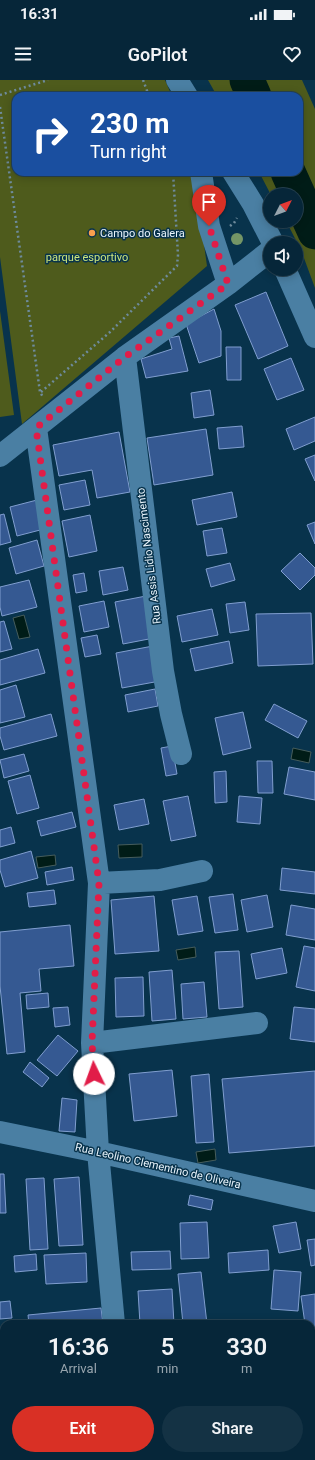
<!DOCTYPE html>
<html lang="en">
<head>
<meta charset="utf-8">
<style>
	:root { --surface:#062639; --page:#143244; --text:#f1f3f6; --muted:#98a5ae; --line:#274353; --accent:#d93025 }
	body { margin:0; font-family:Roboto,sans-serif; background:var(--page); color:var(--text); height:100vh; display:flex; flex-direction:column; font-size:15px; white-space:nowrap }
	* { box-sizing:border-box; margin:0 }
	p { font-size:13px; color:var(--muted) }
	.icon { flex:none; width:22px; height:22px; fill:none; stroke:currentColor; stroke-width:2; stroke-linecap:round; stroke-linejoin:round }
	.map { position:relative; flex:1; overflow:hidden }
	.side { position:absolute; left:0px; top:1240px; width:315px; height:140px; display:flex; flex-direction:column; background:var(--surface); border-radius:12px 12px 0 0; box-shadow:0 2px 10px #0003,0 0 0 1px var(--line) }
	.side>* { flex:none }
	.banner { position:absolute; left:12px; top:12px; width:291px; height:84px; border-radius:12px; box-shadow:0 2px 10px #0003,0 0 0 1px var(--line); background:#1a4fa0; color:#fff; overflow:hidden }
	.needle { width:26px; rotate:48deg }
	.controls { position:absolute; left:263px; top:108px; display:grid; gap:8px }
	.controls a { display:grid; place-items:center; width:40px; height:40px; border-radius:50%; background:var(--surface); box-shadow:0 2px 10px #0003,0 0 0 1px var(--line); font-size:20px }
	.pin { position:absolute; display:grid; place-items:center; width:34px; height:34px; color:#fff; margin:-41px -17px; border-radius:50% 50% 50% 0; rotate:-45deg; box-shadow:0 0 4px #0007 }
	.pin .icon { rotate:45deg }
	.me { position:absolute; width:44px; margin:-22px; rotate:357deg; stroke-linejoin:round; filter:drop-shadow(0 0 3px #0008) }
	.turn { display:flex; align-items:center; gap:14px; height:84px; padding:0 12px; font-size:18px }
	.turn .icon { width:52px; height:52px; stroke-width:2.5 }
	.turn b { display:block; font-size:28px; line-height:34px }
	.eta { display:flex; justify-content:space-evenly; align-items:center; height:68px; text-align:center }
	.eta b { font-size:24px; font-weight:600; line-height:28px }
	.cta { display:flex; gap:8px; margin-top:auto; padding:8px 12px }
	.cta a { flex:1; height:46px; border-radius:24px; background:var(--accent); color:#fff; font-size:16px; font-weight:600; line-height:46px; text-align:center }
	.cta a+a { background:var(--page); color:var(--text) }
	.status { display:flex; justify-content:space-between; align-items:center; height:28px; padding:0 20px; background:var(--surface); direction:ltr }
	.status svg { height:11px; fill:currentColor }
	header { display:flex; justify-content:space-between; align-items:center; height:52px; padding:0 12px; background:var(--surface); font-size:18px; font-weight:600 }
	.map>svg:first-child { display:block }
	.green { fill:#4e5b1c }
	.water { fill:#001c17; stroke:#465d5c }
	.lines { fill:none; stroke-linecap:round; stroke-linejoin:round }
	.river { stroke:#001c17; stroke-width:35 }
	.building { fill:#355992; stroke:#809ecf }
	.path { stroke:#6e8b9c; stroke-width:2.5; stroke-dasharray:2 3; stroke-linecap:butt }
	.street { stroke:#4a7fa3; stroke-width:22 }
	.tree { fill:#749566 }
	.route { stroke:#e11d48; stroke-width:7; stroke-dasharray:0 12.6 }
	.poi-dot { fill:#fa9f4e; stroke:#08334c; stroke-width:1.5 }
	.labels { text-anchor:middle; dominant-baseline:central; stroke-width:3; stroke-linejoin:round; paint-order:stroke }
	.poi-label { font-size:11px; fill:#e9f4fc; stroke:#08334c; text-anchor:start }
	.park-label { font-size:11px; fill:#cde57c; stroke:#08334c }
	.street-label { font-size:11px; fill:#e9f4fc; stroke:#08334c }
</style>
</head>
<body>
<div class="status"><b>16:31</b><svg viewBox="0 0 49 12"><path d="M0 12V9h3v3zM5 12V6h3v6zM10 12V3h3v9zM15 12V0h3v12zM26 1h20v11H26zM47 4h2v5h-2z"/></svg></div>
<header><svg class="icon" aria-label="menu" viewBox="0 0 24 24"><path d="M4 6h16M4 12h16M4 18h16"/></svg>GoPilot<svg class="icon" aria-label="heart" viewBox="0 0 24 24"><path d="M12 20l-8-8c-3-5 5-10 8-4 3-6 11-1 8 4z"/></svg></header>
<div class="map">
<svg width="315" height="1380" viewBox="0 0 315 1380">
	<rect width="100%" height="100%" fill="#08334c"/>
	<path class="green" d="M0,0H165L172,16H16V92H194L207,186L22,344L0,177Z
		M208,0H302L315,29V208L301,170L286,141H296V115H271L259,92H299V16H217Z
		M0,231L14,335L0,337Z"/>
	<path class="water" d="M24,535L30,557L19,559L13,538Z
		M293,668L311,672L309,683L291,679Z
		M142,764V777L119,778L118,765Z
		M55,775L56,785L38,788L36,777Z
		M195,867L196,877L178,880L176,870Z
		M215,1069L216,1080L198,1083L196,1072Z"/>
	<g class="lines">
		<path class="river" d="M247,0L254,16
			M288,92L315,152"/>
	</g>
	<path class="building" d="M266,212L288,266L258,279L235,225Z
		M214,229L221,251V276L199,283L186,244Z
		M179,256L188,291L146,298L141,279L172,269L169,258Z
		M226,267H241V300H227Z
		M291,278L304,310L277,320L264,289Z
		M210,310L214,335L194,338L191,313Z
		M315,337V361L294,370L286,349Z
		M242,346L244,367L219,369L217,348Z
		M206,349L213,395L154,405L147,358Z
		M119,352L130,412L97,418L92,390L59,396L53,365Z
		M315,375V401L305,379Z
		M85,400L90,425L64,430L59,405Z
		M232,412L237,437L197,445L192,420Z
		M37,420L44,449L17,456L10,427Z
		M4,434L11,462L0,465V435Z
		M90,435L97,471L69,477L62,441Z
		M315,442V464L307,445Z
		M222,448L227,473L207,476L203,451Z
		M37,460L44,486L16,494L9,468Z
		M300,473L315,488V495L300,510L281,491Z
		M230,483L235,500L211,507L206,489Z
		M123,487L128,510L103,515L99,491Z
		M84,493L87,511L76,513L73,495Z
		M29,500L37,527L2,536L0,527V507Z
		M146,516L154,558L123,564L115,522Z
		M104,521L109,547L84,552L79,526Z
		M245,522L249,550L230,553L226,524Z
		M212,529L218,555L182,562L177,536Z
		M311,533L313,584L258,586L256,534Z
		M4,541L12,569L0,572V542Z
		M97,555L101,574L85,577L81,558Z
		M229,561L233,583L195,591L190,569Z
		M153,566L160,601L122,608L116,573Z
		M38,569L45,593L0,605V580Z
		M16,605L25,637L0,643V610Z
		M155,609L158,626L128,632L125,615Z
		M274,624L307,641L298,658L265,640Z
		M243,632L251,668L223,675L215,638Z
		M51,634L57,656L4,670L0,656V648Z
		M172,666L177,694L166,696L161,668Z
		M24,674L29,691L4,698L0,680Z
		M257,681H272L273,713H258Z
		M289,687L315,692V720L284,714Z
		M226,691L227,722L215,723L214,692Z
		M30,695L39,728L17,734L8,701Z
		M188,716L196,756L171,761L163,721Z
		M239,716L262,718L260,744L237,742Z
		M144,719L149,744L119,750L114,725Z
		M72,732L76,747L41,756L37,741Z
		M11,747L15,763L0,767V750Z
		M31,771L38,798L5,807L0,790V780Z
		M72,787L74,800L47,805L45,792Z
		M282,788L315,792V814L280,810Z
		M54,810L56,824L29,827L27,813Z
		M233,814L238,850L215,853L209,817Z
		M267,815L273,847L247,852L241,820Z
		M154,816L159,871L115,874L111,820Z
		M197,816L203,851L178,855L172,820Z
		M291,825L315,829V860L286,855Z
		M70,845L74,886L39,889L41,911L20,913L25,972L7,974L0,906V852Z
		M304,866L315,868V911L296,907Z
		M282,868L287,893L256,899L251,874Z
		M239,871L243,927L219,929L215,872Z
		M172,890L176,939L152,941L149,892Z
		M143,897L144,936L116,937L115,898Z
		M204,902L207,937L183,939L181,904Z
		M48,913L49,927L27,929L26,915Z
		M68,927L70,945L55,947L53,928Z
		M294,927L315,929V962L290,959Z
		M58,955L78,971L57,996L37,980Z
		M30,982L49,998L42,1007L23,992Z
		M172,990L177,1036L134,1041L129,994Z
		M315,991V1066L229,1073L222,999Z
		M209,994L214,1062L196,1063L191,996Z
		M62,1018L77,1020L75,1052L59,1051Z
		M0,1094H4L6,1133H0Z
		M79,1097L83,1165L59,1166L54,1099Z
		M44,1098L48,1169L30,1170L26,1099Z
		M190,1115L213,1120L211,1130L188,1125Z
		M207,1142L209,1178L181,1179L180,1143Z
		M296,1142L301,1169L279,1173L273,1146Z
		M315,1159V1185L311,1186L307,1160Z
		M268,1170L269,1190L229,1193L228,1173Z
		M170,1171L171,1189L132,1190L131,1172Z
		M86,1173L87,1202L46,1204L44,1175Z
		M36,1174L37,1190L15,1192L14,1176Z
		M274,1190L301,1192L298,1231L271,1229Z
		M201,1192L207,1244H183L178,1194Z
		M172,1209L174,1244H140L138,1211Z
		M315,1214V1262L311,1263V1244H305L301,1216Z
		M10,1221L12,1238L0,1239V1222Z
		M101,1228L103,1244H29L28,1235Z
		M311,1311L315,1339V1340L311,1341Z
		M0,1344L4,1345V1361L2,1367L0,1366Z
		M311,1355H315V1380H290V1376H311Z
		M0,1371L4,1373V1376H10L9,1380H0Z
		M16,1376H33V1380H16Z
		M45,1376H65V1380H45Z
		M251,1376H282V1377L251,1380Z"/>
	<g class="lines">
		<path class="path" d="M143,0L149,16
			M0,15L48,0
			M0,27L40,312L43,317
			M230,146L234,143L237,138
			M41,312L110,252L177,186L178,175L173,92"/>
		<path class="street" d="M177,0L187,16
			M201,92L209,146L228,204
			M233,92L253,124L273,163
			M285,189L315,257
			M125,277L163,591L171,634L181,674
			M36,348L99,803L92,963L98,1072L114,1244
			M0,376L125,277L228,204L270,171
			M99,803L160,800L202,791
			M92,963L257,943
			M0,1052L98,1072L315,1121
			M125,1376V1380"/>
	</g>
	<circle class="tree" cx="237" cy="159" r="6"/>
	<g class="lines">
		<path class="route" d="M94,994L92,963L99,803L36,348L125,277L228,204L209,146"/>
	</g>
	<circle class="poi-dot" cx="92" cy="153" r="4"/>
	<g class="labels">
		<g class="poi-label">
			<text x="100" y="153">Campo do Galera</text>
		</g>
		<g class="park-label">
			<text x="87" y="177">parque esportivo</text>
		</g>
		<g class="street-label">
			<text transform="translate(149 476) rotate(-97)">Rua Assis Lidio Nascimento</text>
			<text transform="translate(158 1086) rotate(13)">Rua Leolino Clementino de Oliveira</text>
		</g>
	</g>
</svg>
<div class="controls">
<a><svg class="needle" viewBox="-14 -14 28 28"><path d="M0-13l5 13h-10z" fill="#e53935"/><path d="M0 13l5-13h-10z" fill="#98a5ae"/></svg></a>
<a><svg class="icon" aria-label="sound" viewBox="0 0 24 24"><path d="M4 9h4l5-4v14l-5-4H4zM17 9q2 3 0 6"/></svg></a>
</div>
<div class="pin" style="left:209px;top:146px;background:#d93025"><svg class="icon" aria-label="arrive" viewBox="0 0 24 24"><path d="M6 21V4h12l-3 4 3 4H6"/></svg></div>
<svg class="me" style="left:94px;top:994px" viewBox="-20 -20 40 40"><circle r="19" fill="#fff"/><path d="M0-13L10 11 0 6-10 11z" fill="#e11d48"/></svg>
<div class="banner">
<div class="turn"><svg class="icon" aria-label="right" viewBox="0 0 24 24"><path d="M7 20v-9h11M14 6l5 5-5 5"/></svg><div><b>230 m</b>Turn right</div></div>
</div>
<section class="side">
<div class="eta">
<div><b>16:36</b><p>Arrival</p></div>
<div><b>5</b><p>min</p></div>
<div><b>330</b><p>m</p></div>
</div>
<div class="cta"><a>Exit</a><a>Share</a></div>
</section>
</div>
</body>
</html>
